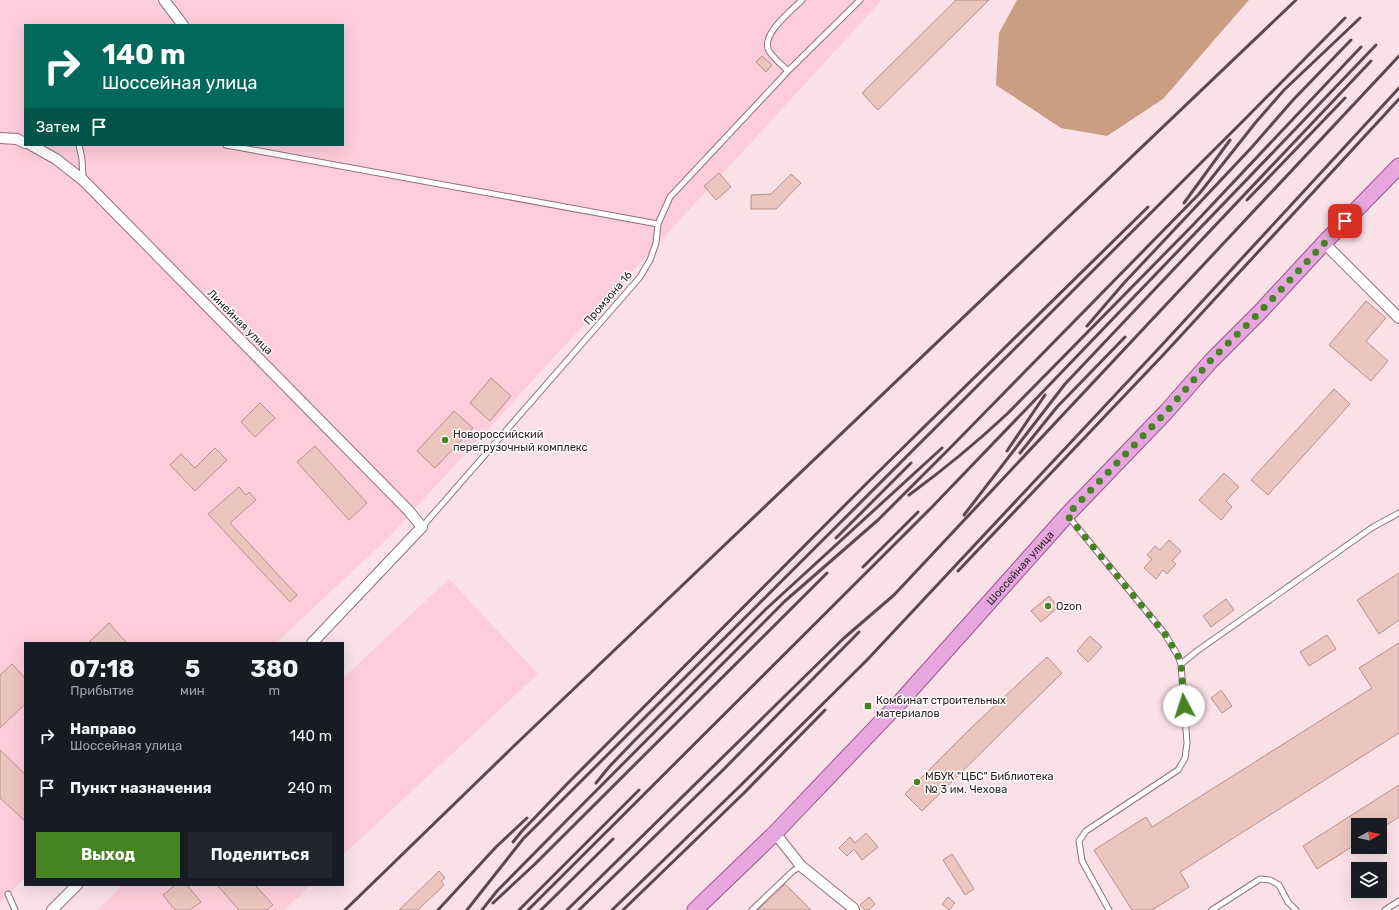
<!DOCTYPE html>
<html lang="ru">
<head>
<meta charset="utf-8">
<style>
	:root { --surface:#171b24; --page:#20242c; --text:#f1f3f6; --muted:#9ea1a6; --accent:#458323 }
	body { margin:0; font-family:Rubik,sans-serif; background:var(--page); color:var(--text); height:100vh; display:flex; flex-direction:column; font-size:15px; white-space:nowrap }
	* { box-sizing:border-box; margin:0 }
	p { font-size:13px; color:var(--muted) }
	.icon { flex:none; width:22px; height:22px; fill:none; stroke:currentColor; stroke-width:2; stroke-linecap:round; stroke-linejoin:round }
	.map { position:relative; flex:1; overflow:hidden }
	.panel { position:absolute; left:24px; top:642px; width:320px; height:244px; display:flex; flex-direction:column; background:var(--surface); border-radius:0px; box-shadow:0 4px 16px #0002 }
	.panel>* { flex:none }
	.hud { position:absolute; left:24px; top:24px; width:320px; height:122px; border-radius:0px; box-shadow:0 4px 16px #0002; background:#00695c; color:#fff; overflow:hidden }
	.needle { width:26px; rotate:82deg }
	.buttons { position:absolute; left:1351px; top:818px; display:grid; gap:8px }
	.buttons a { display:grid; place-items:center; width:36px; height:36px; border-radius:0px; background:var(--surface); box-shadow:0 4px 16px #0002; font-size:20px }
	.pin { position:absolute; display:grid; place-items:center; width:34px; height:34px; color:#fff; margin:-17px; border-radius:8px; box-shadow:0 2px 6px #0006 }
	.me { position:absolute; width:44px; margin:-22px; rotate:355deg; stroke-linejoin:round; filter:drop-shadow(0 0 3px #0008) }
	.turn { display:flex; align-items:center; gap:14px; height:84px; padding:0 12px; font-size:18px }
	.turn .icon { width:52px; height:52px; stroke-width:2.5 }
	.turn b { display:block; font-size:28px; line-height:34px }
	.then { display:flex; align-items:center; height:38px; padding:0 12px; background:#0003; gap:8px; font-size:15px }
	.eta { display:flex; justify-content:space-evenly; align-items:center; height:68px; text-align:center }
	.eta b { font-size:24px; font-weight:700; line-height:28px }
	.cta { display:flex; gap:8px; margin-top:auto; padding:8px 12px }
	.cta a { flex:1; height:46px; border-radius:0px; background:var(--accent); color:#fff; font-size:16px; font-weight:700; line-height:46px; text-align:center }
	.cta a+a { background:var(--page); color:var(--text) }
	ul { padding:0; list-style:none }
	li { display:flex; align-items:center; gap:12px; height:52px; padding:0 12px }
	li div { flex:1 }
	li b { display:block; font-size:15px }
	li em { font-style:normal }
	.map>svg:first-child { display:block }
	.built { fill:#fecddb; fill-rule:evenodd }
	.forest { fill:#c99e82 }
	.building { fill:#edc5bf; stroke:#b7918c }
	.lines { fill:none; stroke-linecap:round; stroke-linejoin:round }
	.service-casing { stroke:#93707a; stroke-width:7 }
	.minor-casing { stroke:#93707a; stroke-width:12 }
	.primary-casing { stroke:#9b538e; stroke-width:17 }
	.service { stroke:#fff; stroke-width:5 }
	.minor { stroke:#fff; stroke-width:10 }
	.primary { stroke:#e5a7dd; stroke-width:15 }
	.rail { stroke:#5b494e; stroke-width:3 }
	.route { stroke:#458323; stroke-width:7; stroke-dasharray:0 12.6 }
	.poi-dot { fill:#458323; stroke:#fff; stroke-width:1.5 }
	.labels { text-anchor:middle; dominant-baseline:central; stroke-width:3; stroke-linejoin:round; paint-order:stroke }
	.street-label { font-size:11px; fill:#312226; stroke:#fff }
	.poi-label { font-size:11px; fill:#312226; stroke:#fff; text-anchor:start }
</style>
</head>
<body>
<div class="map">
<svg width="1399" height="910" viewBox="0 0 1399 910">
	<rect width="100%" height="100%" fill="#fae1e8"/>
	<path class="built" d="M0,0H882L388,538L276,643H25V878L0,902ZM25,25H343V145H25Z
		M449,579L538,674L343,855V678Z
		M123,885H311L284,910H97Z"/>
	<path class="forest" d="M1017,0H1249L1163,99L1107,136L1061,128L996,85L999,33Z"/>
	<path class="building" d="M956,0H989L878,110L862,93Z
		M762,56L772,65L766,72L756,62Z
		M719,173L731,187L716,200L704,186Z
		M791,174L801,183L776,209H751V195L771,194Z
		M1366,301L1386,318L1366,341L1388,361L1371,381L1329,345Z
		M491,378L511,396L490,421L470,403Z
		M1334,389L1350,404L1268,495L1251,480Z
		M260,403L275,418L255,437L241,422Z
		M454,411L473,428L435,468L417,451Z
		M315,446L367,503L349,520L297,462Z
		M215,448L227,460L195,491L170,465L181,454L195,468Z
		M1224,473L1239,487L1226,501L1232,507L1221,520L1199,500Z
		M239,487L246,495L249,492L256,500L230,523L297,595L290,602L208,514Z
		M1169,540L1181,551L1172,561L1176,564L1167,574L1163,570L1156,579L1144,568L1152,559L1147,555L1155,546L1160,550Z
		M1399,573V620L1379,634L1357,600Z
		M1049,596L1058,607L1041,622L1031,611Z
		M1226,599L1234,610L1211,627L1203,616Z
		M109,623L127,643H88Z
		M1327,635L1336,649L1309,666L1300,652Z
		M1090,636L1102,647L1088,662L1077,651Z
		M1399,643V733L1180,872L1189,887L1152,910H1132L1094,850L1146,817L1152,827L1372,688L1359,668Z
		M1047,657L1062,673L922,811L905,794L972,727Z
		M12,664L25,678V704L0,728V675Z
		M1221,690L1232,706L1222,713L1211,698Z
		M0,750L25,774V821L0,798Z
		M1399,785V817L1380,829V825H1358V843L1317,869L1303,846Z
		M866,833L878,847L862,860L854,849L847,856L839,848L850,837L855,843Z
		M952,854L974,889L965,895L943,860Z
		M439,871L445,878L441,881L444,885L418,910H399Z
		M785,884L811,910H758Z
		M175,885H187L201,902L190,910H175L163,895Z
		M217,885H255L273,905L267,910H239Z
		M869,897L875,904L869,910H865L860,905Z
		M948,897L955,903L949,910L942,904Z"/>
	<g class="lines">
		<defs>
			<path id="service" d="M788,71C782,65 774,59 769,51C760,35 791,11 802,0
				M79,145L82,159L83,179
				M226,145L658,224
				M1068,516L1165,634L1178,656L1181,664L1187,743L1185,758L1178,770L1086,831L1079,841L1082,861L1109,910
				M422,527L640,277L650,260L656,243L658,224L670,197L788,71L860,0
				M1181,664L1197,651L1373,527L1399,513
				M8,894L15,910
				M752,910L793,871L801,866
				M1212,910L1260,879L1270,880L1279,885L1288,902L1296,910
				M1385,910L1399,901"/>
			<path id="minor" d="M164,0L183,25
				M0,138L17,139L25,143
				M31,145L56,159L83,180L408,510L422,527L312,643
				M1324,243L1399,318
				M775,833L801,866L853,908L854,910
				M52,910L77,885"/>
			<g id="primary">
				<path id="s1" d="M695,910L775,833L901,701L1067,515L1166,412L1211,361L1260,312L1324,243L1399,166"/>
			</g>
		</defs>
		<use href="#service" class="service-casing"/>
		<use href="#minor" class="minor-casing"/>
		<use href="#primary" class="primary-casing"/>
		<use href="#service" class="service"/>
		<use href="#minor" class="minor"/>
		<use href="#primary" class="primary"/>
		<path class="rail" d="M1247,200L1345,98
			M1184,203L1230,140
			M1087,326L1124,283L1252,147L1293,100L1351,40
			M1007,451L1045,395
			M1020,453L1057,407L1125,337
			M909,495C943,470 976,443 1007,414L1192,226L1361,47
			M964,515L1065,384L1371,61
			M836,538L911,463
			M863,567L918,512
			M958,571L1164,354L1399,99
			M596,783L609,767L634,741L766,609L942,448
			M513,842L522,831L568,783L864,486L1148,207
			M493,903L535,864L827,573
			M345,910L516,744L1296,0
			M438,910L496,847L527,818
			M467,910L523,839L1246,118L1345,18
			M482,910L497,891L570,817L785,601L878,520L952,446L1199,194L1256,122L1284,90L1360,18
			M519,910L639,790
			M528,910L932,507L1376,45
			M541,910L613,839
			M567,910L844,638L894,595L1399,56
			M579,910L724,769L859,632
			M612,910L740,786L867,660L1161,346L1399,88
			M623,910L744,793L825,710"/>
	</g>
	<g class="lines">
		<path class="route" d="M1184,706L1181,664L1178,656L1165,634L1067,515L1166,412L1211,360L1260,312L1345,221"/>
	</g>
	<g class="poi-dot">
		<circle cx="445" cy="440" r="4"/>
		<circle cx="1048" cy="606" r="4"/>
		<rect x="864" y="702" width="8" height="8" rx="2"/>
		<circle cx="917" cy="782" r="4"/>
	</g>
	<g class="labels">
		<g class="street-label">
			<text transform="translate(608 298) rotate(-49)">Промзона 16</text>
			<text transform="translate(240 322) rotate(45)">Линейная улица</text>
			<text stroke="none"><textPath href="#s1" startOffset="472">Шоссейная улица</textPath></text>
		</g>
		<g class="poi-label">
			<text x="453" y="434">Новороссийский<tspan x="453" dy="13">перегрузочный комплекс</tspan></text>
			<text x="1056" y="606">Ozon</text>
			<text x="876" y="700">Комбинат строительных<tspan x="876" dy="13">материалов</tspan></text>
			<text x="925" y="776">МБУК "ЦБС" Библиотека<tspan x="925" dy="13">№ 3 им. Чехова</tspan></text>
		</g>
	</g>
</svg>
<div class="buttons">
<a><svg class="needle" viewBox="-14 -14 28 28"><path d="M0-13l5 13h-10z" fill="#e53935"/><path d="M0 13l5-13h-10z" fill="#9ea1a6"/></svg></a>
<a><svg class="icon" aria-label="layers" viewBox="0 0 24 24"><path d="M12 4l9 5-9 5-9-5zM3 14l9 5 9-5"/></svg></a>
</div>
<div class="pin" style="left:1345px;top:221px;background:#d93025"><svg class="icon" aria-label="arrive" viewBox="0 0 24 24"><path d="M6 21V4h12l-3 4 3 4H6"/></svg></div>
<svg class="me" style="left:1184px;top:706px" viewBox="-20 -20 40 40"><circle r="19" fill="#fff"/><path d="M0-13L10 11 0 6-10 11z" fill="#458323"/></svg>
<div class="hud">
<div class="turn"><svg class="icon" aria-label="right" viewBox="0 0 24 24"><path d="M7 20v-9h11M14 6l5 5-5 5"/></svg><div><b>140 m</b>Шоссейная улица</div></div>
<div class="then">Затем<svg class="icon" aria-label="arrive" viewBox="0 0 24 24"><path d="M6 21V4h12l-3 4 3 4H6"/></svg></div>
</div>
<section class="panel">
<div class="eta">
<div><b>07:18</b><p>Прибытие</p></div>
<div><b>5</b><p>мин</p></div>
<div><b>380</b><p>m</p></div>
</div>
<ul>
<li><svg class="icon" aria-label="right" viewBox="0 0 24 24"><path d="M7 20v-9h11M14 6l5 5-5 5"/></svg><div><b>Направо</b><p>Шоссейная улица</p></div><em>140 m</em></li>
<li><svg class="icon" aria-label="arrive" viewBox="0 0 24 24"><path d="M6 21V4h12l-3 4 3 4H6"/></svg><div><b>Пункт назначения</b></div><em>240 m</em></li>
</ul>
<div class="cta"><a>Выход</a><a>Поделиться</a></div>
</section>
</div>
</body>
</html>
